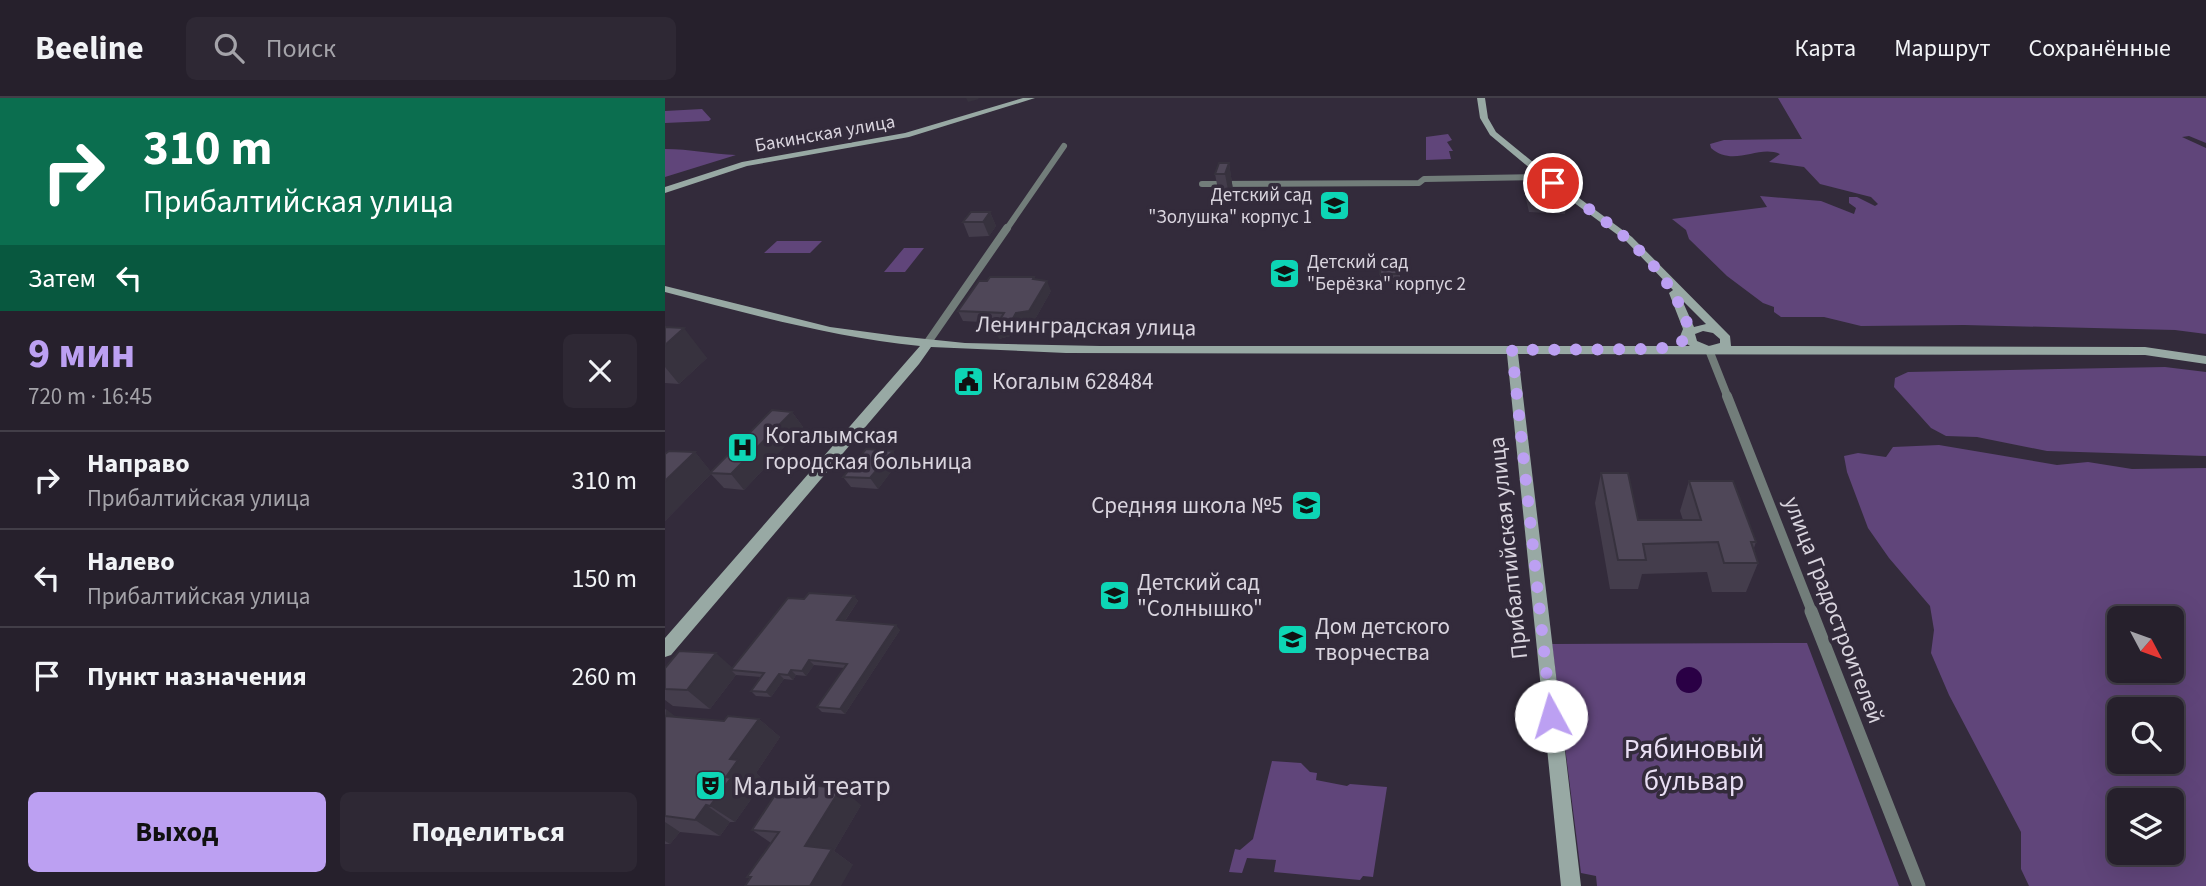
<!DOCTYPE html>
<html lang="ru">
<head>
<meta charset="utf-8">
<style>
	:root { --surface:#26202c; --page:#2e2834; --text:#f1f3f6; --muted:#a4a3a9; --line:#423e48; --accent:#bca0f2 }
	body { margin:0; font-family:"Source Sans 3",sans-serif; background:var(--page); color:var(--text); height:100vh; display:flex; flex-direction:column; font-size:26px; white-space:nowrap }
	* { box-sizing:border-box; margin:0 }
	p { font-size:23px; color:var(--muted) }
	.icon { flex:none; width:38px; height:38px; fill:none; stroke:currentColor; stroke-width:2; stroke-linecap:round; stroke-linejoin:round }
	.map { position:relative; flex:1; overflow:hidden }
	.side { display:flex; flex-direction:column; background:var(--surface); width:665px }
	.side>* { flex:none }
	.guide { background:#0b6e4f; color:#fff; overflow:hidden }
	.needle { width:46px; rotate:131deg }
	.tools { position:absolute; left:1442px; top:508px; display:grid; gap:14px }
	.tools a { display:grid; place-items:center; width:77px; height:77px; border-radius:10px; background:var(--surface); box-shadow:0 7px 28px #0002,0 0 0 2px var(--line); font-size:35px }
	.pin { position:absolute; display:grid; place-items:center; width:60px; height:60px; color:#fff; margin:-30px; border:4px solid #fff; border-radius:50%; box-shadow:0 2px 7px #0007 }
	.me { position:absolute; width:77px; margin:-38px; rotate:354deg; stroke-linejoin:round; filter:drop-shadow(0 0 5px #0008) }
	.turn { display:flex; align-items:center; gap:24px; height:147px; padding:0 28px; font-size:32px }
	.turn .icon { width:91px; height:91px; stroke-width:2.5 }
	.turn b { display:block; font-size:49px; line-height:60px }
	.then { display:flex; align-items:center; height:66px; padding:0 28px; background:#0003; gap:14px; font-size:26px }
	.round { display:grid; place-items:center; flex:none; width:74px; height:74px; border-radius:10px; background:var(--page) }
	.head { display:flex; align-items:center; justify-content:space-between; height:119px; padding:0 28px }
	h1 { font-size:42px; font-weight:700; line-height:52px; color:var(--accent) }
	.button { display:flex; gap:14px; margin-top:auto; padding:14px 28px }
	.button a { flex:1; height:80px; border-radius:10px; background:var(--accent); color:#111; font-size:28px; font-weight:700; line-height:80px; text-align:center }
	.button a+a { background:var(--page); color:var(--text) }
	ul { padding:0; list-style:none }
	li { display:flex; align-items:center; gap:21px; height:98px; padding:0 28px; border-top:2px solid var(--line) }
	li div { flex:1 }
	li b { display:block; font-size:26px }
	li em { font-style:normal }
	header { display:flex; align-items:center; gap:42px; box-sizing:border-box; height:98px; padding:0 35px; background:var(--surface); border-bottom:2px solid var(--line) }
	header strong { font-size:33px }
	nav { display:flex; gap:38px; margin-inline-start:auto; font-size:24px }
	.search { width:490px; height:63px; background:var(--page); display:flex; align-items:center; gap:18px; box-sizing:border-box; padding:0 24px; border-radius:10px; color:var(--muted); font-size:26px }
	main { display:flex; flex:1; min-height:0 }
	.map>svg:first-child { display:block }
	.green { fill:#60457a; fill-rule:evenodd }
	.water { fill:#2a0045 }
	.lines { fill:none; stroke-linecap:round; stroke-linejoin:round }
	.street-far3 { stroke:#727d7a; stroke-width:6 }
	.street-far2 { stroke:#727d7a; stroke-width:8 }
	.street-far1 { stroke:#727d7a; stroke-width:10 }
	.street { stroke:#727d7a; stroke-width:13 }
	.secondary { fill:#98a9a4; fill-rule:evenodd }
	.wall { fill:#443d4c }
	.shaded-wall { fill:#37323e }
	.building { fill:#4f4758; stroke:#37323e; stroke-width:2 }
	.route { stroke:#bca0f2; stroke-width:12; stroke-dasharray:0 21.6 }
	.labels { text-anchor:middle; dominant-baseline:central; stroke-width:7; stroke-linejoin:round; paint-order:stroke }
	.far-street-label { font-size:19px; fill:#d9d4de; stroke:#332b3b }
	.far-poi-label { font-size:19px; fill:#d9d4de; stroke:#332b3b; text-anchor:end }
	.street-label { font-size:23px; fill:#d9d4de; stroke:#332b3b }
	.poi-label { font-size:23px; fill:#d9d4de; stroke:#332b3b; text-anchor:start }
	.near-park-label { font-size:28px; fill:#e9dff4; stroke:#332b3b }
	.near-poi-label { font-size:28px; fill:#d9d4de; stroke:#332b3b; text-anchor:start }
</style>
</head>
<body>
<header>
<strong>Beeline</strong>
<div class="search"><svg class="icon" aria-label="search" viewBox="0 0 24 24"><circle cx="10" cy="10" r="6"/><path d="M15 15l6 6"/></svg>Поиск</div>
<nav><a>Карта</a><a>Маршрут</a><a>Сохранённые</a></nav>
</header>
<main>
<section class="side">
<div class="guide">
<div class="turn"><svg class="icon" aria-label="right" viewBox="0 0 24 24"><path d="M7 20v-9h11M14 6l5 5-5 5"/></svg><div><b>310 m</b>Прибалтийская улица</div></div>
<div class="then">Затем<svg class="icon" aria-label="left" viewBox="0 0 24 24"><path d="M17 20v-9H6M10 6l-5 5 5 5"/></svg></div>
</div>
<div class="head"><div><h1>9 мин</h1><p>720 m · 16:45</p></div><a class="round"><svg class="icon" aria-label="close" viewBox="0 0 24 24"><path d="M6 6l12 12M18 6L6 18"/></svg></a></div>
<ul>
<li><svg class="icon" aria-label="right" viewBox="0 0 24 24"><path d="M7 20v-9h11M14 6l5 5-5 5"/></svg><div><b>Направо</b><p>Прибалтийская улица</p></div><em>310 m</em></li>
<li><svg class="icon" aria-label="left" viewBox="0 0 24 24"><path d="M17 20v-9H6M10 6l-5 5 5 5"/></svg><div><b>Налево</b><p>Прибалтийская улица</p></div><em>150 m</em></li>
<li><svg class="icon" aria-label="arrive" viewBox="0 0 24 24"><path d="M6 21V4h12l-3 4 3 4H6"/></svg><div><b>Пункт назначения</b></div><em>260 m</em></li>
</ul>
<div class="button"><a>Выход</a><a>Поделиться</a></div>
</section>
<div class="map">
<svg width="1541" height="788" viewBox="0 0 1541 788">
	<rect width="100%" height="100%" fill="#332b3b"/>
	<path class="green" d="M1113,0H1541V45L1524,38L1517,39L1541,50V236L1510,232L1299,227L1196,228L1159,219H1116L1109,214V209L1098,205L1062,178L1024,141L1021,132L1007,121L1102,109L1095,98L1156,103L1189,116L1191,110L1184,105V99H1192L1210,108L1213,106L1206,99L1155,86L1139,69L1104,64L1115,56C1093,46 1069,70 1046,50L1045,46L1059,42L1137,41Z
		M37,11L46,21L44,23L0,25V13Z
		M783,36L787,42L782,44L788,53H784L786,61L761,62V39Z
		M0,51C25,51 47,56 71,57L0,79Z
		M112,143H157L145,155H99Z
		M239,150H259L240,174H219Z
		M1500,269L1541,274V358L1382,353L1312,339L1281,338L1266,330L1229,289L1230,280L1243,274Z
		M1274,347L1392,367L1423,364L1467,371L1541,370V788H1364L1356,771V734L1284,597L1266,555L1269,532L1265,508L1224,460L1203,430L1182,374L1179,358L1193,355L1221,359L1228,349ZM1454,520H1507V572H1454ZM1454,611H1507V663H1454ZM1454,702H1507V754H1454Z
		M1142,545L1234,788H932L931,778L916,775L887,546Z
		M607,663L636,665L645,674L652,675L651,682L682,688L685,686L722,689L708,779L698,778L695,782L609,774L611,762L582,760L577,775L564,774L570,751L575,752L588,741Z"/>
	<path class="water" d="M1011 582a13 13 0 1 1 26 0a13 13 0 1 1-26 0Z"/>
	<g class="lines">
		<path class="street-far3" d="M537,86L754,85L759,81L881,79
			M341,132L399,48"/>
		<path class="street-far2" d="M263,244L342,130
			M1044,252L1063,300"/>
		<path class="street-far1" d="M1062,298L1147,514"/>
		<path class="street" d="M1146,513L1254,788"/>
		<path class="secondary" d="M358,0H370L244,39L82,68L0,95V89L77,64L240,35Z
			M812,0H820L823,20L831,34L891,83L967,139L1065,238L1066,248L1480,249L1541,258V266L1480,257L853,256L916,788H896L842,256L401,255L266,249L254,266L6,557L0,559V540L255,248C167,239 85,216 0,194V188L165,229L232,238L300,245L435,248H1025L1014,241L1018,231L1004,195L1008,192L961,143L885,87L825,37L815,20ZM1017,202L1041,226L1029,229ZM1038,233L1048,235L1055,241V245L1044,248L1032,243L1030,236Z"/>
	</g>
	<path class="wall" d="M564,65L568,92L565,102H555L550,76Z
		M863,87L890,93L902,102L900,116L864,114L861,101Z
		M325,114L331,128L324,138L304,139L298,124Z
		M735,173V186H716L715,176Z
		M369,179L370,181L386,193L369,223L356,225L349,237L334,241L333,225L298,223L293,213Z
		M0,229L42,260L14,286L0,285Z
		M127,314L138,329L79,392L59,390L46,376L0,423V356L30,354L46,374Z
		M234,363L213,391L186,389L178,379Z
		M936,375L973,422H1018L1015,413L1024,383L1091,444L1089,450L1093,465L1081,494H1047L1042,474L977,476L973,491H945L930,405Z
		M189,498L193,503L180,523L235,532L180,616L157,614L152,609L179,570L149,567L141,578L131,577L128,582L119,581L106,599L91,598L86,593L96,579L71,577L45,611L8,608L0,602V570H67L139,501Z
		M0,611L10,619L59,623L94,621L115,639L91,675L96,680L86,695L89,697L70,724H65L55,738L15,734L5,746H0Z
		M196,707L169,753L188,767L85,781L82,779L106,745L87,732Z"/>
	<path class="shaded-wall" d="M301,0H313L314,1L303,4Z
		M564,65L568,92L565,102L560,76Z
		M325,114L331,128L324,138L318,124Z
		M382,183L386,193L369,223L356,225L349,237L334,241L329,231L351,215Z
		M19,230L42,260L14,286L0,269V247Z
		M127,314L138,329L79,392L66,376Z
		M228,353L234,363L213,391L205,380Z
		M30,354L47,375H45L46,376L0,423V383Z
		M189,498L193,503L177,527L172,522Z
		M231,527L235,532L180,616L175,611Z
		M51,555L70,572H66L71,577L45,611L22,592Z
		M144,562L149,567L141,578L137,573Z
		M126,572L131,577L128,582L123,577Z
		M114,576L119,581L106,599L101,594Z
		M1,611L25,630L0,620Z
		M94,621L115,639L91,675L96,680L86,695L89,697L70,724L45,708L61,679L65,661Z
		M176,690L196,707L169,753L188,767L176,788H145L140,748Z
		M41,707L65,724L55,738L30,722Z
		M0,724L15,734L5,746L0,743Z"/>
	<path class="building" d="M554,65H564L560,76H550Z
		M873,84L888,87L890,93L902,102L865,100L863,87Z
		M306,114H325L318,124H298Z
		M716,163H735L734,176H715Z
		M325,179H369L368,181L382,183L364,213L351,215L345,226L329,231L339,215L293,213L314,183H322Z
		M0,229L19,230L0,247Z
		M107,312L127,314L66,376L45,375Z
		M201,351L228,353L205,380L178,379Z
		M4,353L30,354L0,383V356Z
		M936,375H963L973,422H1036L1024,383H1068L1091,444H1086L1093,465H1059L1053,444L978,446L981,462H953Z
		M144,495L189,498L172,522L231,527L175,611L152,609L182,566L144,562L137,573L126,572L123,577L114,576L101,594L86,593L99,575L66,572L123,500L139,501Z
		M14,553L51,555L22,592L0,591V570Z
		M0,618L59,623L63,618L94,621L65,661L73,662L61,679L66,680L45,708L41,707L30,722L0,718Z
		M118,685L176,690L140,748L167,751L145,788H80L86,779H82L114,734L87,732Z"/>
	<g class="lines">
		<path class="route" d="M886,618L847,252L993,251L1016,245L1024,231C1003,162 943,125 888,85"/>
	</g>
	<defs>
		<symbol id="school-square" viewBox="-11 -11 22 22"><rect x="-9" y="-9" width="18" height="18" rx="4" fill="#0dd5b5" stroke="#332b3b"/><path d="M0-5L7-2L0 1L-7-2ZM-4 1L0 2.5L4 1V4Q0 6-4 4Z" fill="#111"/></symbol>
		<symbol id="civic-square" viewBox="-11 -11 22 22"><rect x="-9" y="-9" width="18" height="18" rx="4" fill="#0dd5b5" stroke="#332b3b"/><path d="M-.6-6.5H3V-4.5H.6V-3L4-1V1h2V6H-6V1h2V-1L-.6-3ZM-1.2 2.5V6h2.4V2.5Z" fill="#111"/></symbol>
		<symbol id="hospital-square" viewBox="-11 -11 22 22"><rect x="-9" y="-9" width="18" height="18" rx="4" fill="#0dd5b5" stroke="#332b3b"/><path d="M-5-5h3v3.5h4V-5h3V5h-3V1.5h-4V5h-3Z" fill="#111"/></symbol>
		<symbol id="theatre-square" viewBox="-11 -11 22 22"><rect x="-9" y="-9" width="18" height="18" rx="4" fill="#0dd5b5" stroke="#332b3b"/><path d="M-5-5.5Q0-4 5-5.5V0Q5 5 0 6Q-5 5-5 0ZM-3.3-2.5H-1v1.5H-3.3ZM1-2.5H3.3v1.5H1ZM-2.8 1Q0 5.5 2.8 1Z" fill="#111"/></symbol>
	</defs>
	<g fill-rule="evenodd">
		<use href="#school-square" x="652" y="90" width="35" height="35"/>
		<use href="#school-square" x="602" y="158" width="35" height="35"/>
		<use href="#civic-square" x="286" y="266" width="35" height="35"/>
		<use href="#hospital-square" x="60" y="332" width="35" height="35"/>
		<use href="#school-square" x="624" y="390" width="35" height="35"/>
		<use href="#school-square" x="432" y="480" width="35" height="35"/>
		<use href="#school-square" x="610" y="524" width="35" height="35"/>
		<use href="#theatre-square" x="28" y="670" width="35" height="35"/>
	</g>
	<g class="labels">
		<g class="far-street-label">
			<text transform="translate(160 36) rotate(-10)">Бакинская улица</text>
		</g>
		<g class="far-poi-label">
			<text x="647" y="97">Детский сад<tspan x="647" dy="22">"Золушка" корпус 1</tspan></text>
			<text x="642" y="164" text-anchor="start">Детский сад<tspan x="642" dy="22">"Берёзка" корпус 2</tspan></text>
		</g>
		<g class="street-label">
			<text transform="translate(421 228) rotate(1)">Ленинградская улица</text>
			<text transform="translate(843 450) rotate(-96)">Прибалтийская улица</text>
			<text transform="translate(1169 512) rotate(69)">улица Градостроителей</text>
		</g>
		<g class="poi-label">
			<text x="327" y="283">Когалым 628484</text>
			<text x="100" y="337">Когалымская<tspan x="100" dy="26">городская больница</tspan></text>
			<text x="618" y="407" text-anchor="end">Средняя школа №5</text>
			<text x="472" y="484">Детский сад<tspan x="472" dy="26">"Солнышко"</tspan></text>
			<text x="650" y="528">Дом детского<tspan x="650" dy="26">творчества</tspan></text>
		</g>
		<g class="near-park-label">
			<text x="1029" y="651">Рябиновый<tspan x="1029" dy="32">бульвар</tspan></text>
		</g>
		<g class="near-poi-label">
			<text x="68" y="688">Малый театр</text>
		</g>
	</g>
</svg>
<div class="tools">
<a><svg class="needle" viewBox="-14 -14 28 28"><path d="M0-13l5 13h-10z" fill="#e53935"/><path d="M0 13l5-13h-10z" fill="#a4a3a9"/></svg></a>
<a><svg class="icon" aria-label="search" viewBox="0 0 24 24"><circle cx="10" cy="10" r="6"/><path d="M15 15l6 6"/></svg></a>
<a><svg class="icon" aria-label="layers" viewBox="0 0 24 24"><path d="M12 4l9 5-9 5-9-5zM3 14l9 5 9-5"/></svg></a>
</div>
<div class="pin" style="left:888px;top:85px;background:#d93025"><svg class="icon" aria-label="arrive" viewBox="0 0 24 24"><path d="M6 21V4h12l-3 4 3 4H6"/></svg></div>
<svg class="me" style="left:886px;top:618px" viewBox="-20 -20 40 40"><circle r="19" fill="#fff"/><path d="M0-13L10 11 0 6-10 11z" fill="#bca0f2"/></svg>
</div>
</main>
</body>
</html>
